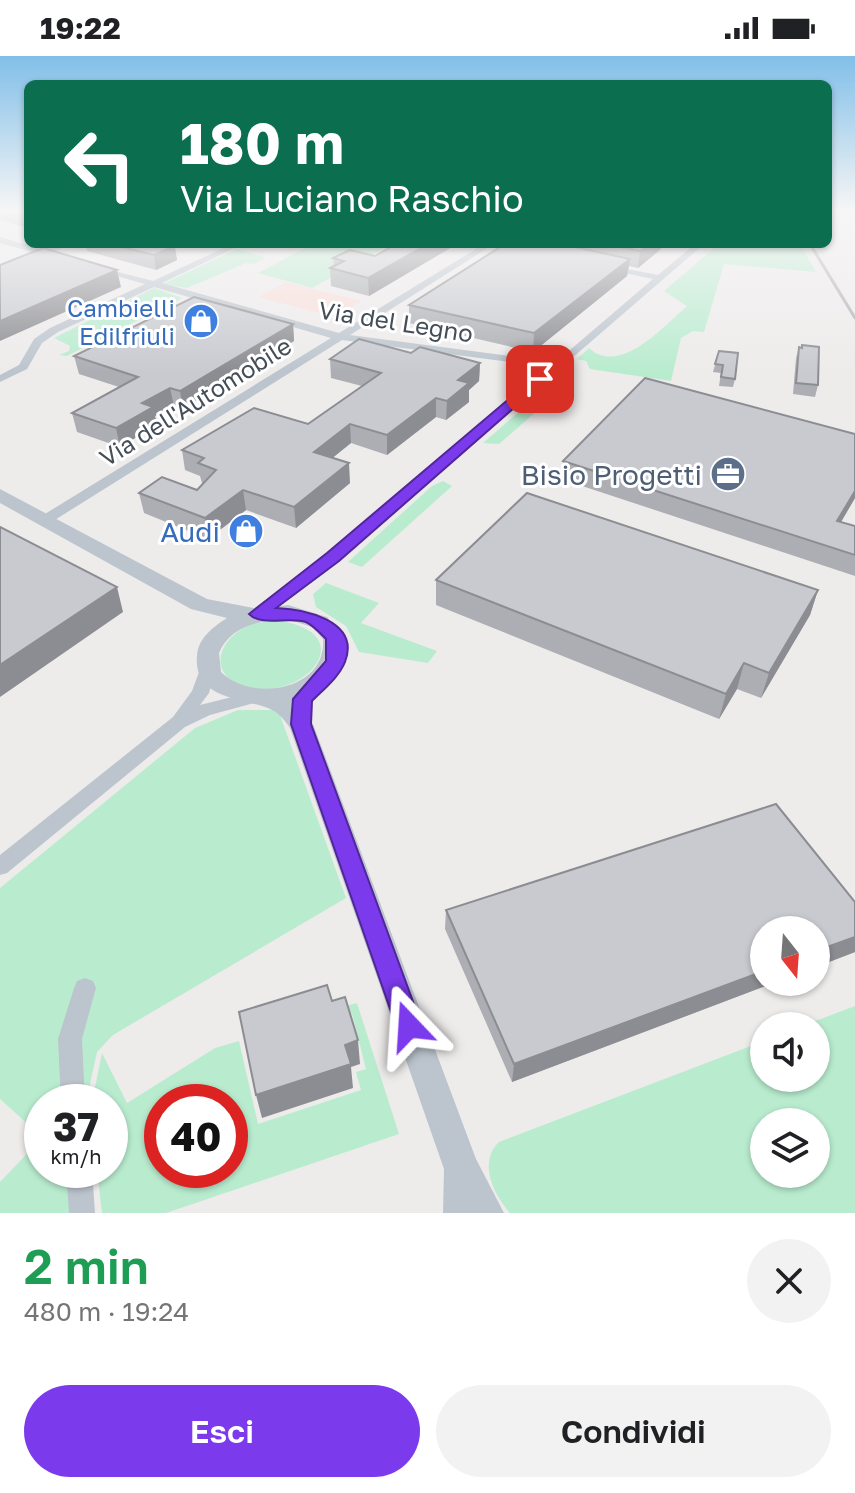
<!DOCTYPE html>
<html lang="it">
<head>
<meta charset="utf-8">
<style>
	:root { --surface:#fff; --page:#f2f2f2; --text:#202124; --muted:#757577; --accent:#7c3aed }
	body { margin:0; font-family:"Golos Text",sans-serif; background:var(--page); color:var(--text); height:100vh; display:flex; flex-direction:column; font-size:30px; white-space:nowrap }
	* { box-sizing:border-box; margin:0 }
	p { font-size:26px; color:var(--muted) }
	.icon { flex:none; width:44px; height:44px; fill:none; stroke:currentColor; stroke-width:2; stroke-linecap:round; stroke-linejoin:round }
	.map { position:relative; height:1157px; overflow:hidden }
	.side { display:flex; flex-direction:column; background:var(--surface); flex:1 }
	.side>* { flex:none }
	.guide { position:absolute; left:24px; top:24px; width:808px; height:168px; border-radius:12px; box-shadow:0 2px 6px #0004; background:#0b6e4f; color:#fff; overflow:hidden }
	.needle { width:52px; rotate:163deg }
	.tools { position:absolute; left:750px; top:860px; display:grid; gap:16px }
	.tools a { display:grid; place-items:center; width:80px; height:80px; border-radius:50%; background:var(--surface); box-shadow:0 2px 6px #0004; font-size:40px }
	.speed { position:absolute; left:24px; top:1028px; display:flex; gap:16px; font-size:40px; font-weight:700; text-align:center }
	.speed>* { display:grid; place-content:center; width:104px; height:104px; border-radius:50%; background:var(--surface); box-shadow:0 2px 6px #0004; line-height:1 }
	.speed small { font-size:20px; font-weight:400 }
	.speed .limit { border:12px solid #d22; background:#fff; color:#111 }
	.pin { position:absolute; display:grid; place-items:center; width:68px; height:68px; color:#fff; margin:-34px; border-radius:16px; box-shadow:0 4px 12px #0006 }
	.me { position:absolute; width:88px; margin:-44px; rotate:340deg; stroke-linejoin:round; filter:drop-shadow(0 0 6px #0008) }
	.turn { display:flex; align-items:center; gap:28px; height:168px; padding:0 24px; font-size:36px }
	.turn .icon { width:104px; height:104px; stroke-width:2.5 }
	.turn b { display:block; font-size:56px; line-height:68px }
	.round { display:grid; place-items:center; flex:none; width:84px; height:84px; border-radius:42px; background:var(--page) }
	.summary { display:flex; align-items:center; justify-content:space-between; height:136px; padding:0 24px }
	h1 { font-size:48px; font-weight:600; line-height:60px; color:#1e9e55 }
	.cta { display:flex; gap:16px; margin-top:auto; padding:16px 24px }
	.cta a { flex:1; height:92px; border-radius:48px; background:var(--accent); color:#fff; font-size:32px; font-weight:600; line-height:92px; text-align:center }
	.cta a+a { background:var(--page); color:var(--text) }
	.status { display:flex; justify-content:space-between; align-items:center; height:56px; padding:0 40px; background:var(--surface); direction:ltr }
	.status svg { height:22px; fill:currentColor }
	.map>svg:first-child { display:block }
	.medical { fill:#f9deda }
	.green { fill:#b9eccf; fill-rule:evenodd }
	.lines { fill:none; stroke-linecap:round; stroke-linejoin:round }
	.minor { fill:#bcc5ce; fill-rule:evenodd }
	.tertiary { fill:#bcc5ce; fill-rule:evenodd }
	.rail { stroke:#adb0b6; stroke-width:3 }
	.wall { fill:#acaeb3 }
	.shaded-wall { fill:#8c8d92 }
	.building { fill:#c8cad0; stroke:#8c8d92; stroke-width:2 }
	.route { fill:#7c3aed; stroke:#51269a; stroke-width:2 }
	.labels { text-anchor:middle; dominant-baseline:central; stroke-width:6; stroke-linejoin:round; paint-order:stroke }
	.far-shop-label { font-size:24px; fill:#366cbe; stroke:#fff; text-anchor:end }
	.far-street-label { font-size:24px; fill:#444e58; stroke:#fff }
	.service-label { font-size:28px; fill:#4e5e75; stroke:#fff; text-anchor:end }
	.shop-label { font-size:28px; fill:#366cbe; stroke:#fff; text-anchor:end }
</style>
</head>
<body>
<div class="status"><b>19:22</b><svg viewBox="0 0 49 12"><path d="M0 12V9h3v3zM5 12V6h3v6zM10 12V3h3v9zM15 12V0h3v12zM26 1h20v11H26zM47 4h2v5h-2z"/></svg></div>
<div class="map">
<svg width="855" height="1157" viewBox="0 0 855 1157">
	<rect width="100%" height="100%" fill="#eeebeb"/>
	<path class="medical" d="M286,226L312,233L361,245L335,261L259,241Z"/>
	<path class="green" d="M313,188H366L383,192L312,232L258,217Z
		M719,188H800L816,216L724,208L704,276L693,275L681,282L671,325L590,313L586,305L577,303L589,292C620,321 665,269 687,250L664,235Z
		M237,193L266,202L254,208L246,207L187,232L163,228Z
		M154,232L182,242L67,300L59,299L69,295L70,290L54,282Z
		M549,334L555,339L499,388L483,387L543,335Z
		M443,425L452,430L362,511L348,506L432,430Z
		M326,527L379,547L361,567L437,595L428,607L359,596L346,570L316,551L313,538Z
		M280,565C364,578 302,649 243,630C209,619 217,586 244,572C255,566 267,565 280,565Z
		M238,654H274L280,659L346,842L113,979L97,996L86,1046H42V1081L0,1043V832L195,672Z
		M357,947L399,1078L166,1157H102L97,1114H110V1046H93V1041L102,997L127,1047L215,992L239,985L258,1068L361,1034L356,1016L366,1013L352,958L337,961L335,953ZM162,1046H230V1114H162Z
		M855,950V1157H510C493,1138 478,1106 499,1086L764,985V1022H816V970H802ZM764,1066H816V1118H764Z
		M42,1082V1114H88L93,1157H0V1126Z"/>
	<g class="lines">
		<path class="minor" d="M0,181L44,194L58,188H70L53,196L60,198V202L45,199L0,217V211L36,197L0,187Z
			M232,188H243L162,227L339,277L484,188H494L350,279L556,306L653,223L606,213V209L658,219L695,188H704L338,504L264,562L258,563L250,558L252,554L328,498L549,311L342,284L50,467H40L38,464L40,461L331,282L154,231L58,276L42,287L27,313L0,326V319L19,309L34,283L50,272L145,228L95,214V210L153,225Z
			M208,606L216,612L209,637L200,649L252,636L258,638L261,642L258,646L210,659L185,671L7,817L0,819V799L173,661L192,635L202,608Z
			M85,922L93,925L96,932L82,983L85,1046H61L58,983L74,932L77,925Z
			M66,1114H92L95,1157H69Z"/>
		<path class="tertiary" d="M0,433L207,543L259,553L288,549L327,561L345,582L347,599C333,624 320,635 294,645L313,668L476,1103L504,1157H443L444,1113L290,672C285,665 279,657 272,654C245,641 193,645 197,600C198,582 213,571 227,562L191,553L0,447ZM287,563L312,571L323,583C327,634 252,647 221,616L219,597C230,570 261,564 287,563Z"/>
		<path class="rail" d="M810,188L855,262"/>
	</g>
	<path class="wall" d="M0,154H28V172L0,164Z
		M85,188H183L175,192L177,204L156,214L87,195Z
		M396,188H457L369,240L331,230L330,212L334,210L333,202L375,200Z
		M505,188H662L661,193L638,212L629,210L627,220L533,296L409,267V249Z
		M293,268L294,285L183,353L174,350L155,360L157,369L120,391L77,376L72,357L119,331L79,318L74,300Z
		M799,291L818,329L815,341L793,338L796,302Z
		M719,295L735,323L733,331L719,330L721,317L713,316Z
		M411,297L480,307L479,325L469,334V346L446,364L436,361L387,399L351,387L332,402L350,427L296,472L246,454L208,483L144,457L139,437L197,434L203,427H202L200,420L185,414L182,394L308,368L362,330L331,322L330,303Z
		M563,405L855,442L841,466L855,470V520L561,423Z
		M436,524L818,534L810,559L761,642L737,633L719,663L436,549Z
		M855,846V896L816,911L764,926H776L512,1026L445,873L446,854Z"/>
	<path class="shaded-wall" d="M156,188H183L175,192L177,204L156,214L154,199Z
		M428,188H457L369,240L368,222Z
		M650,188H662L661,193L638,212L640,195Z
		M630,203L627,220L533,296L534,277Z
		M117,214L121,231L0,285V265Z
		M293,268L294,285L183,353L180,335Z
		M480,307L479,325L469,334V346L446,364L447,345L458,324Z
		M170,332L174,350L155,360L157,369L120,391L116,372L142,347Z
		M436,342V361L387,399V379Z
		M350,368L351,387L315,416L314,396Z
		M349,407L350,427L296,472L294,451Z
		M243,434L246,454L208,483L205,462Z
		M855,435V442L831,483L837,465Z
		M117,531L123,556L0,641V609Z
		M818,534L810,559L761,642L769,617Z
		M744,607L737,633L719,663L726,638Z
		M855,881V896L816,911V895Z
		M764,915V926H776L512,1026L514,1008Z
		M358,984L360,1008L351,1011L353,1032L262,1062L256,1039L345,989Z"/>
	<path class="building" d="M8,154H28V160Z
		M110,188H166L174,190L154,199Z
		M396,188H428L368,222L330,212L344,205L333,202L350,194L375,200Z
		M505,188H560L630,203L534,277L409,249Z
		M605,188H650L640,195Z
		M43,192L117,214L0,265V209Z
		M194,241L293,268L180,335L170,332L142,347L153,351L116,372L72,357L138,321L74,300Z
		M359,283L411,297L420,291L480,307L458,324L469,327L447,345L436,342L387,379L350,368L314,396L349,407L294,451L243,434L205,462L139,437L162,421L197,434L216,414L198,407L204,402L182,394L254,352L308,368L381,317L330,303Z
		M802,289L819,291L818,329L796,327L799,291L802,292Z
		M719,295L738,297L735,323L721,321L723,309L715,308Z
		M645,322L855,378V435L837,465L855,470V499L563,405Z
		M527,437L818,534L769,617L744,607L726,638L436,524Z
		M0,471L117,531L0,609Z
		M776,748L855,846V881L816,895V874H764V915L514,1008L446,854Z
		M327,929L332,945L345,941L358,984L345,989L351,1008L256,1039L239,956Z"/>
	<linearGradient id="sky" x2="0" y2="1"><stop stop-color="#81bfe8"/><stop offset="0.49" stop-color="#f7f6f6"/><stop offset="1" stop-color="#f7f6f6" stop-opacity="0"/></linearGradient>
	<rect width="855" height="316" fill="url(#sky)"/>
	<path class="route" d="M536,320L547,323L339,505L276,552C303,553 361,564 345,606C339,621 324,633 312,645L311,668L422,970L418,979L409,982L400,979L396,970L291,668L293,643L326,605V583C320,577 314,570 306,566C289,560 262,571 249,558L327,497Z"/>
	<defs>
		<symbol id="shop-disc" viewBox="-11 -11 22 22"><circle r="9.5" fill="#3f7fe0" stroke="#fff"/><path d="M-5-2.5h2.3a2.7 3.5 0 0 1 5.4 0H5L5.5 6h-11ZM-1.5-2.5h3a1.5 2.3 0 0 0-3 0Z" fill="#fff"/></symbol>
		<symbol id="office-disc" viewBox="-11 -11 22 22"><circle r="9.5" fill="#5c6f8a" stroke="#fff"/><path d="M-6-3h4V-5.5h4V-3h4V5H-6ZM-1-4.5V-3h2v-1.5ZM-6 0V1H6V0Z" fill="#fff"/></symbol>
	</defs>
	<g fill-rule="evenodd">
		<use href="#shop-disc" x="181" y="245" width="40" height="40"/>
		<use href="#office-disc" x="708" y="398" width="40" height="40"/>
		<use href="#shop-disc" x="226" y="455" width="40" height="40"/>
	</g>
	<g class="labels">
		<g class="far-shop-label">
			<text x="175" y="251">Cambielli<tspan x="175" dy="28">Edilfriuli</tspan></text>
		</g>
		<g class="far-street-label">
			<text transform="translate(396 265) rotate(9)">Via del Legno</text>
			<text transform="translate(195 345) rotate(-32)">Via dell'Automobile</text>
		</g>
		<g class="service-label">
			<text x="702" y="418">Bisio Progetti</text>
		</g>
		<g class="shop-label">
			<text x="220" y="475">Audi</text>
		</g>
	</g>
</svg>
<div class="tools">
<a><svg class="needle" viewBox="-14 -14 28 28"><path d="M0-13l5 13h-10z" fill="#e53935"/><path d="M0 13l5-13h-10z" fill="#757577"/></svg></a>
<a><svg class="icon" aria-label="sound" viewBox="0 0 24 24"><path d="M4 9h4l5-4v14l-5-4H4zM17 9q2 3 0 6"/></svg></a>
<a><svg class="icon" aria-label="layers" viewBox="0 0 24 24"><path d="M12 4l9 5-9 5-9-5zM3 14l9 5 9-5"/></svg></a>
</div>
<div class="speed"><div>37<small>km/h</small></div><div class="limit">40</div></div>
<div class="pin" style="left:540px;top:323px;background:#d93025"><svg class="icon" aria-label="arrive" viewBox="0 0 24 24"><path d="M6 21V4h12l-3 4 3 4H6"/></svg></div>
<svg class="me" style="left:409px;top:970px" viewBox="-20 -20 40 40"><path d="M0-17L14 15 0 8-14 15z" fill="#7c3aed" stroke="#fff" stroke-width="4"/></svg>
<div class="guide">
<div class="turn"><svg class="icon" aria-label="left" viewBox="0 0 24 24"><path d="M17 20v-9H6M10 6l-5 5 5 5"/></svg><div><b>180 m</b>Via Luciano Raschio</div></div>
</div>
</div>
<section class="side">
<div class="summary"><div><h1>2 min</h1><p>480 m · 19:24</p></div><a class="round"><svg class="icon" aria-label="close" viewBox="0 0 24 24"><path d="M6 6l12 12M18 6L6 18"/></svg></a></div>
<div class="cta"><a>Esci</a><a>Condividi</a></div>
</section>
</body>
</html>
